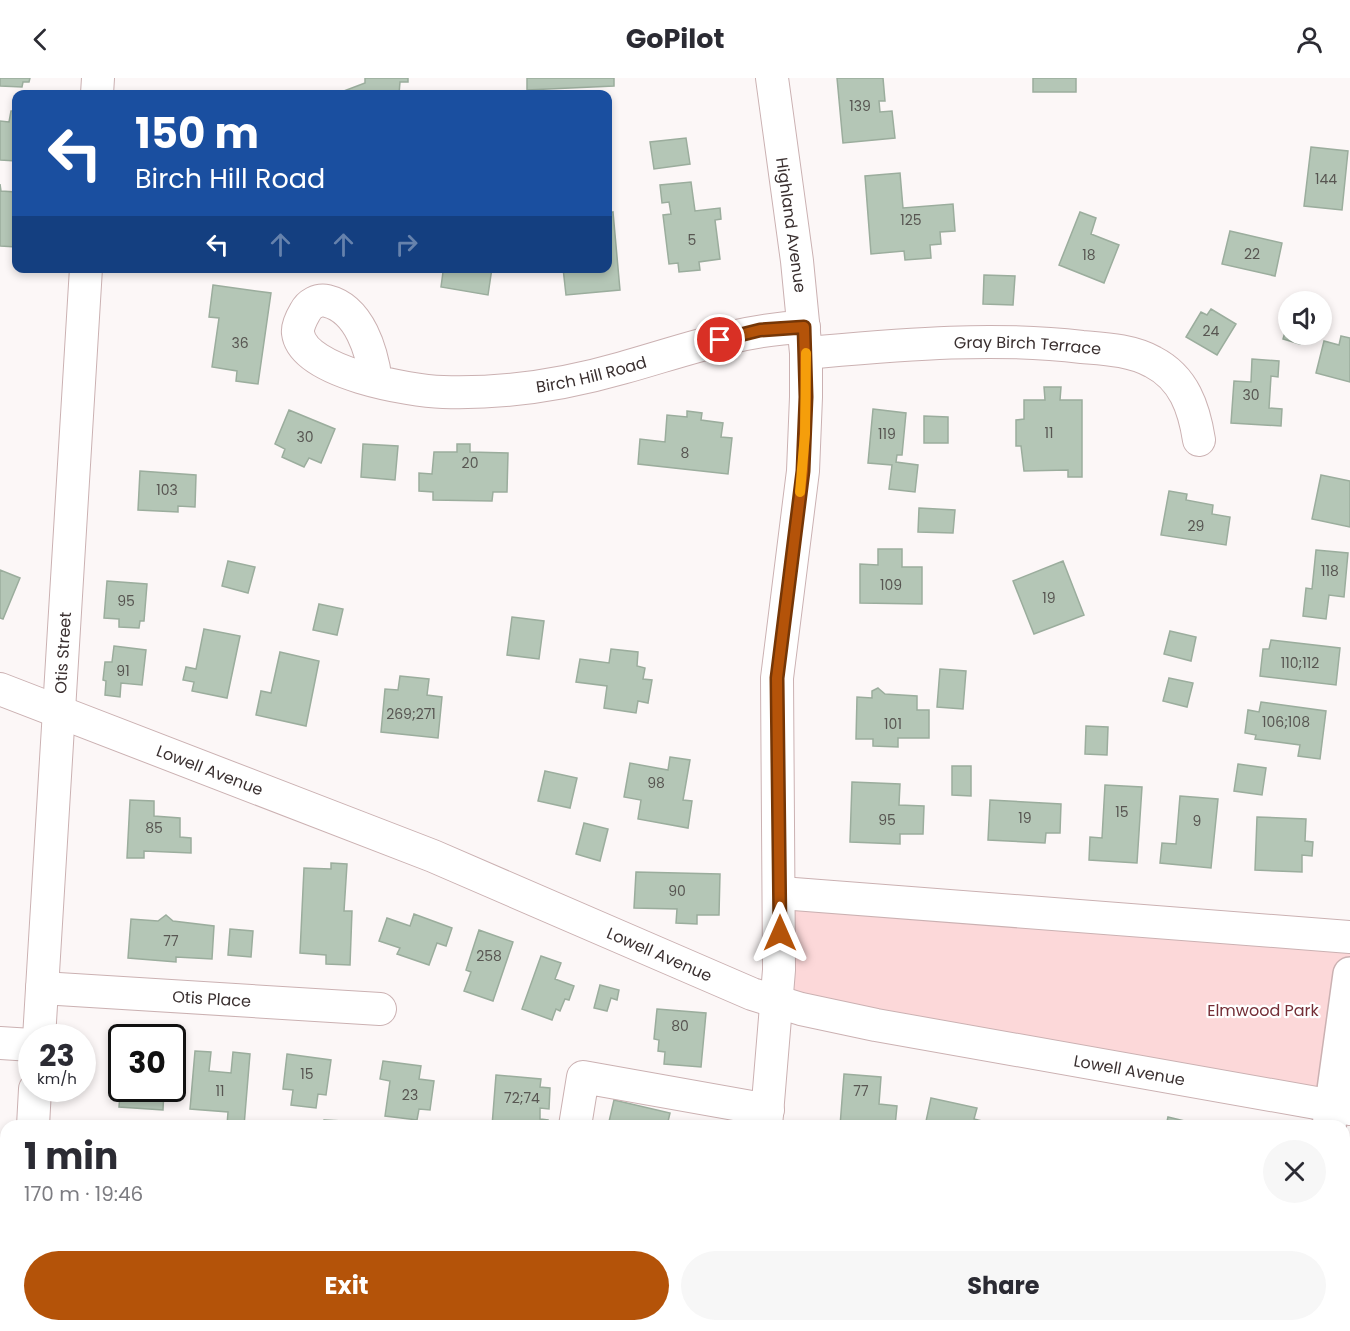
<!DOCTYPE html>
<html lang="en">
<head>
<meta charset="utf-8">
<style>
	:root { --surface:#fff; --page:#f7f7f7; --text:#2b2b33; --muted:#7c7c81; --accent:#b45309 }
	body { margin:0; font-family:Poppins,sans-serif; background:var(--page); color:var(--text); height:100vh; display:flex; flex-direction:column; font-size:22px; white-space:nowrap }
	* { box-sizing:border-box; margin:0 }
	p { font-size:20px; color:var(--muted) }
	.icon { flex:none; width:33px; height:33px; fill:none; stroke:currentColor; stroke-width:2; stroke-linecap:round; stroke-linejoin:round }
	.map { position:relative; flex:1; overflow:hidden }
	.side { position:absolute; left:0px; top:1042px; width:1350px; height:212px; display:flex; flex-direction:column; background:var(--surface); border-radius:18px 18px 0 0; box-shadow:0 3px 9px #0003 }
	.side>* { flex:none }
	.guide { position:absolute; left:12px; top:12px; width:600px; height:183px; border-radius:12px; box-shadow:0 3px 9px #0003; background:#1a4fa0; color:#fff; overflow:hidden }
	.controls { position:absolute; left:1278px; top:213px; display:grid; gap:12px }
	.controls a { display:grid; place-items:center; width:54px; height:54px; border-radius:50%; background:var(--surface); box-shadow:0 3px 9px #0003; font-size:30px }
	.speed { position:absolute; left:18px; top:946px; display:flex; gap:12px; font-size:30px; font-weight:700; text-align:center }
	.speed>* { display:grid; place-content:center; width:78px; height:78px; border-radius:50%; background:var(--surface); box-shadow:0 3px 9px #0003; line-height:1 }
	.speed small { font-size:15px; font-weight:400 }
	.speed .limit { border:3px solid #111; border-radius:9px; background:#fff; color:#111 }
	.pin { position:absolute; display:grid; place-items:center; width:51px; height:51px; color:#fff; margin:-26px; border:3px solid #fff; border-radius:50%; box-shadow:0 2px 6px #0007 }
	.me { position:absolute; width:66px; margin:-33px; rotate:0deg; stroke-linejoin:round; filter:drop-shadow(0 0 4px #0008) }
	.turn { display:flex; align-items:center; gap:21px; height:126px; padding:0 24px; font-size:27px }
	.turn .icon { width:78px; height:78px; stroke-width:2.5 }
	.turn b { display:block; font-size:42px; line-height:51px }
	.lanes { display:flex; align-items:center; height:57px; padding:0 24px; background:#0003; justify-content:center; gap:30px; direction:ltr }
	.lanes .off { opacity:.35 }
	.round { display:grid; place-items:center; flex:none; width:63px; height:63px; border-radius:32px; background:var(--page) }
	.head { display:flex; align-items:center; justify-content:space-between; height:102px; padding:0 24px }
	h1 { font-size:36px; font-weight:700; line-height:45px }
	.action { display:flex; gap:12px; margin-top:auto; padding:12px 24px }
	.action a { flex:1; height:69px; border-radius:36px; background:var(--accent); color:#fff; font-size:24px; font-weight:700; line-height:69px; text-align:center }
	.action a+a { background:var(--page); color:var(--text) }
	header { display:flex; justify-content:space-between; align-items:center; height:78px; padding:0 24px; background:var(--surface); font-size:27px; font-weight:700 }
	.map>svg:first-child { display:block }
	.green { fill:#fcd8d9 }
	.building { fill:#b4c6b6; stroke:#9bad9d; stroke-width:1.5 }
	.lines { fill:none; stroke-linecap:round; stroke-linejoin:round }
	.minor-casing { stroke:#cbb1b2; stroke-width:34 }
	.major-casing { stroke:#cbb1b2; stroke-width:36 }
	.minor { stroke:#fff; stroke-width:32 }
	.major { stroke:#fff; stroke-width:33 }
	.route-casing { stroke:#753606; stroke-width:15 }
	.route { stroke:#b45309; stroke-width:10 }
	.slow { stroke:#f59e0b; stroke-width:10 }
	.labels { text-anchor:middle; dominant-baseline:central; stroke-width:4.5; stroke-linejoin:round; paint-order:stroke }
	.number-label { font-size:14px; fill:#585652 }
	.street-label { font-size:16px; fill:#3a3030; stroke:#fff }
	.park-label { font-size:16px; fill:#742e36; stroke:#fff }
</style>
</head>
<body>
<header><svg class="icon" aria-label="back" viewBox="0 0 24 24"><path d="M15 5l-7 7 7 7"/></svg>GoPilot<svg class="icon" aria-label="person" viewBox="0 0 24 24"><circle cx="12" cy="8" r="4"/><path d="M4 21q1-7 8-7t8 7"/></svg></header>
<div class="map">
<svg width="1350" height="1253" viewBox="0 0 1350 1253">
	<rect width="100%" height="100%" fill="#fcf7f7"/>
	<path class="green" d="M781,815L1350,859V896L1333,1027L778,924Z"/>
	<path class="building" d="M0,0H30L29,4H23L22,9L0,8Z
		M365,0H408V4H400L399,16H336L365,5Z
		M527,0H614V8L527,12Z
		M837,0H883L885,23H879L880,34L892,33L895,60L843,65Z
		M1033,0H1076V14H1033Z
		M11,33H16V83L0,82V43L9,44Z
		M686,60L690,86L654,91L650,64Z
		M1311,69L1348,73L1342,132L1304,128Z
		M900,95L903,130L953,126L955,153L940,154L941,166L930,167L931,180L905,182L904,173L871,176L865,98Z
		M691,104L695,133L720,130L721,141L715,142L720,181L699,184L700,192L679,194L678,185L669,186L663,137L671,136L669,124L662,125L660,107Z
		M0,106L1,113L16,114V169L0,168Z
		M613,134L620,212L566,217L563,190H608V135Z
		M1080,134L1096,140L1091,156L1119,167L1104,205L1059,187Z
		M1230,153L1282,165L1275,198L1222,186Z
		M436,190H492L488,217L441,209L443,194Z
		M984,197L1015,198L1013,227L983,226Z
		M213,207L271,215L258,306L236,303L237,293L212,289L219,240L209,239Z
		M1211,231L1236,246L1217,277L1186,259L1201,234L1207,237Z
		M1288,244V256H1303L1300,266L1283,261Z
		M1341,258L1350,260V304L1316,295L1324,263L1339,267Z
		M1252,281L1279,283L1278,299L1271,298L1269,330L1282,331L1281,348L1231,345L1234,303L1251,304Z
		M1044,309H1061L1060,322H1082V399H1068V392L1024,393L1021,368H1016V342L1024,341V322H1045Z
		M873,331L906,335L902,377H897L896,384L918,387L915,414L889,411L892,387L868,385Z
		M289,332L335,351L321,385L309,380L304,389L282,379L285,371L275,366Z
		M687,333L702,335L701,342L723,345L721,359L732,360L728,396L638,386L640,361L665,364L667,337L687,339Z
		M924,338L948,339V365H924Z
		M363,366L398,368L395,402L361,399Z
		M457,366H470V374L508,375L507,414H493L492,423L433,422V414L419,413V395L432,396L434,374H457Z
		M140,393L196,397L195,429L178,428V434L138,432Z
		M1321,397L1350,403V449L1312,441Z
		M1169,413L1187,416L1186,422L1213,427L1212,436L1230,439L1226,467L1161,457Z
		M919,430L955,432L953,455L918,454Z
		M878,471H902V489H922V526L860,525V486L878,487Z
		M1316,472L1348,475L1344,519L1329,517L1326,541L1303,538L1306,510L1312,511Z
		M228,483L255,489L248,515L222,508Z
		M1063,483L1084,537L1034,556L1013,503Z
		M0,492L20,500L3,541L0,540Z
		M107,503L147,506L144,543H140L139,550L119,549V541L104,540Z
		M319,526L343,531L337,557L313,552Z
		M512,539L544,543L539,581L507,577Z
		M204,551L240,558L227,620L192,613L194,604L183,602L186,589L196,591Z
		M1170,553L1196,559L1191,583L1164,576Z
		M1271,562L1340,570L1336,607L1260,598L1263,571H1269Z
		M114,568L146,572L142,607L121,605L120,619L105,617L106,603L103,602L105,584H112Z
		M611,571L638,574L637,588L645,590L643,601L652,602L648,625L638,623L636,635L604,630L607,608L576,604L580,581L609,585Z
		M280,574L319,583L306,648L256,637L261,613L271,615Z
		M940,591L966,593L963,631L937,629Z
		M400,598L429,601L427,617L442,619L438,660L381,654L385,611L398,612Z
		M1169,600L1193,605L1187,629L1163,623Z
		M878,610L885,616L917,618V632H929V660H898V669L873,668V661H856L857,619L872,620V613Z
		M1261,624L1326,633L1320,681L1298,678L1300,667L1255,661L1256,657L1245,655L1248,632L1259,634Z
		M1086,648L1108,649L1107,677L1085,676Z
		M670,679L690,682L683,722L692,723L688,750L638,741L641,722L624,719L630,685L668,692Z
		M1238,686L1266,690L1262,717L1234,713Z
		M952,688H971V718L952,717Z
		M545,693L577,700L570,730L538,723Z
		M852,704L900,706L899,727L924,728L923,756H900V766L850,764Z
		M1105,707L1142,709L1137,785L1089,782L1090,759L1102,760Z
		M1180,718L1218,721L1211,790L1160,785L1162,765L1176,766Z
		M130,722L154,723V738L180,740V759L191,760V775L144,773V780H127Z
		M990,722L1061,726L1060,755H1046L1045,765L988,762Z
		M1257,739L1306,741L1305,763L1313,764L1312,778L1302,777V794L1255,792Z
		M584,745L608,751L600,783L576,776Z
		M331,785L347,786L344,833H352L350,887L326,886V877L300,875L304,790L331,791Z
		M636,794L720,796L719,837H697V846L676,845L677,831L634,830Z
		M414,836L452,850L446,868L437,865L429,887L397,876L400,870L379,863L387,840L410,848Z
		M166,837L173,843L214,848L212,881L176,879V884L128,880L131,841L158,843Z
		M230,851L253,853L251,879L228,877Z
		M479,852L513,864L493,923L464,913L471,894L466,892Z
		M541,878L561,885L555,901L574,908L569,922L565,921L560,933L556,931L552,942L522,931Z
		M600,907L619,912L617,922L611,920L607,933L594,930Z
		M657,931L706,935L701,989L664,986L665,974L658,973L659,962L654,961Z
		M195,973L211,974L209,993L231,995L233,974L250,976L244,1048L227,1047L228,1034L190,1031Z
		M287,976L331,982L326,1017L318,1016L316,1030L291,1027L293,1012L283,1011Z
		M383,983L421,988L419,1001L434,1003L430,1032L419,1031L417,1042L385,1038L390,1003L380,1001Z
		M122,990V1011H164L163,1032L119,1029Z
		M844,996L881,999L879,1026L897,1028L895,1048H840Z
		M496,997L541,1001L540,1009L550,1010L549,1031L540,1030V1041L548,1042L547,1048H492Z
		M931,1020L977,1030L974,1041L1002,1048H925Z
		M614,1022L670,1035L667,1048H608Z
		M1168,1039L1185,1043L1184,1048H1155V1046L1166,1048Z
		M324,1042L343,1043L342,1048H323Z
		M842,1248H863V1252L842,1250Z
		M1013,1248L1012,1253H956L916,1249Z"/>
	<g class="lines">
		<defs>
			<g id="minor">
				<path d="M97,16L98,0"/>
				<path id="s1" d="M806,275C898,267 990,258 1082,269C1106,271 1131,272 1153,284C1184,300 1194,330 1199,362"/>
				<path id="s2" d="M376,303C372,274 360,231 327,223C318,221 309,226 305,234C302,239 297,249 298,255C303,295 411,313 443,314C505,316 563,307 622,290C683,273 741,251 804,249"/>
				<path id="s3" d="M0,611L433,778L752,916L801,931L876,947L1350,1031"/>
				<path d="M781,815L1350,859"/>
				<path id="s4" d="M42,910L380,931"/>
				<path id="s5" d="M39,960L86,190"/>
				<path d="M0,965L32,967"/>
				<path d="M33,1048L35,1011"/>
				<path d="M575,1048L583,999L768,1032"/>
				<path d="M766,1048L779,892L777,600L803,393L806,319V275L797,183L772,0"/>
				<path d="M20,1253V1248"/>
				<path d="M742,1253L743,1248"/>
				<path d="M1152,1253L1153,1248"/>
			</g>
			<path id="major" d="M1329,1048L1350,896
				M1295,1253L1296,1248"/>
		</defs>
		<use href="#minor" class="minor-casing"/>
		<use href="#major" class="major-casing"/>
		<use href="#minor" class="minor"/>
		<use href="#major" class="major"/>
	</g>
	<g class="lines">
		<defs>
			<path id="route" d="M720,262L760,252L804,249L806,319L803,393L777,600L780,855"/>
		</defs>
		<use href="#route" class="route-casing"/>
		<use href="#route" class="route"/>
		<path class="slow" d="M800,414L805,356L806,275"/>
	</g>
	<g class="labels">
		<g class="number-label">
			<text x="860" y="28">139</text>
			<text x="1326" y="101">144</text>
			<text x="911" y="142">125</text>
			<text x="692" y="162">5</text>
			<text x="1252" y="176">22</text>
			<text x="1089" y="177">18</text>
			<text x="1211" y="253">24</text>
			<text x="240" y="265">36</text>
			<text x="1251" y="317">30</text>
			<text x="1049" y="355">11</text>
			<text x="887" y="356">119</text>
			<text x="305" y="359">30</text>
			<text x="685" y="375">8</text>
			<text x="470" y="385">20</text>
			<text x="167" y="412">103</text>
			<text x="1196" y="448">29</text>
			<text x="1330" y="493">118</text>
			<text x="891" y="507">109</text>
			<text x="1049" y="520">19</text>
			<text x="126" y="523">95</text>
			<text x="1300" y="585">110;112</text>
			<text x="123" y="593">91</text>
			<text x="411" y="636">269;271</text>
			<text x="1286" y="644">106;108</text>
			<text x="893" y="646">101</text>
			<text x="656" y="705">98</text>
			<text x="1122" y="734">15</text>
			<text x="1025" y="740">19</text>
			<text x="887" y="742">95</text>
			<text x="1197" y="743">9</text>
			<text x="154" y="750">85</text>
			<text x="677" y="813">90</text>
			<text x="171" y="863">77</text>
			<text x="489" y="878">258</text>
			<text x="680" y="948">80</text>
			<text x="307" y="996">15</text>
			<text x="220" y="1013">11</text>
			<text x="861" y="1013">77</text>
			<text x="410" y="1017">23</text>
			<text x="522" y="1020">72;74</text>
		</g>
		<g class="street-label">
			<text transform="translate(791 147) rotate(82)">Highland Avenue</text>
			<text stroke="none"><textPath href="#s1" startOffset="222">Gray Birch Terrace</textPath></text>
			<text stroke="none"><textPath href="#s2" startOffset="462">Birch Hill Road</textPath></text>
			<text stroke="none"><textPath href="#s5" startOffset="386">Otis Street</textPath></text>
			<text stroke="none"><textPath href="#s3" startOffset="225">Lowell Avenue</textPath></text>
			<text stroke="none"><textPath href="#s3" startOffset="711">Lowell Avenue</textPath></text>
			<text stroke="none"><textPath href="#s4" startOffset="170">Otis Place</textPath></text>
			<text stroke="none"><textPath href="#s3" startOffset="1197">Lowell Avenue</textPath></text>
		</g>
		<g class="park-label">
			<text x="1263" y="932">Elmwood Park</text>
		</g>
	</g>
</svg>
<div class="controls">
<a><svg class="icon" aria-label="sound" viewBox="0 0 24 24"><path d="M4 9h4l5-4v14l-5-4H4zM17 9q2 3 0 6"/></svg></a>
</div>
<div class="speed"><div>23<small>km/h</small></div><div class="limit">30</div></div>
<div class="pin" style="left:720px;top:262px;background:#d93025"><svg class="icon" aria-label="arrive" viewBox="0 0 24 24"><path d="M6 21V4h12l-3 4 3 4H6"/></svg></div>
<svg class="me" style="left:780px;top:855px" viewBox="-20 -20 40 40"><path d="M0-17L14 15 0 8-14 15z" fill="#b45309" stroke="#fff" stroke-width="4"/></svg>
<div class="guide">
<div class="turn"><svg class="icon" aria-label="left" viewBox="0 0 24 24"><path d="M17 20v-9H6M10 6l-5 5 5 5"/></svg><div><b>150 m</b>Birch Hill Road</div></div>
<div class="lanes"><svg class="icon" aria-label="left" viewBox="0 0 24 24"><path d="M17 20v-9H6M10 6l-5 5 5 5"/></svg><svg class="icon off" aria-label="ahead" viewBox="0 0 24 24"><path d="M12 20V5M6 11l6-6 6 6"/></svg><svg class="icon off" aria-label="ahead" viewBox="0 0 24 24"><path d="M12 20V5M6 11l6-6 6 6"/></svg><svg class="icon off" aria-label="right" viewBox="0 0 24 24"><path d="M7 20v-9h11M14 6l5 5-5 5"/></svg></div>
</div>
<section class="side">
<div class="head"><div><h1>1 min</h1><p>170 m · 19:46</p></div><a class="round"><svg class="icon" aria-label="close" viewBox="0 0 24 24"><path d="M6 6l12 12M18 6L6 18"/></svg></a></div>
<div class="action"><a>Exit</a><a>Share</a></div>
</section>
</div>
</body>
</html>
